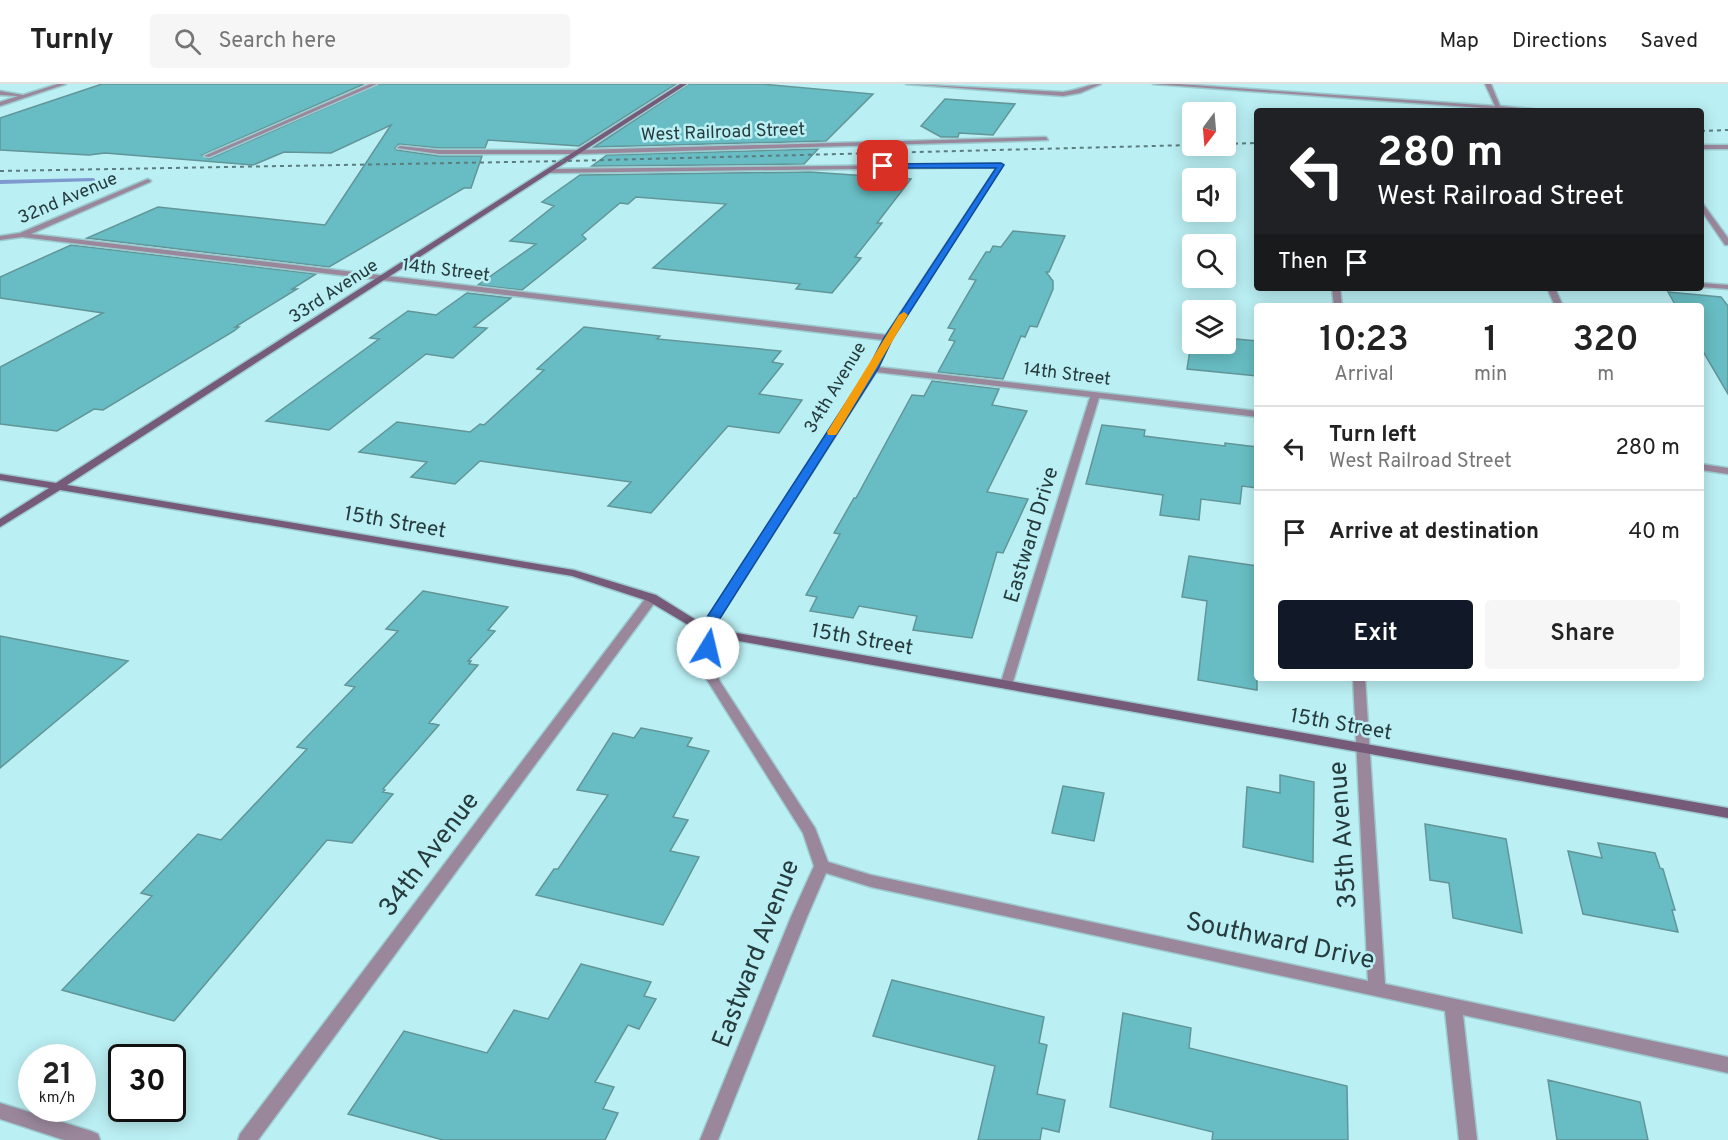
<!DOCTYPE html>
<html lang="en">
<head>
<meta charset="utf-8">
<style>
	:root { --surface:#fff; --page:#f6f6f6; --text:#222; --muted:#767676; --line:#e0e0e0; --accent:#111827 }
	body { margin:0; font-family:Overpass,sans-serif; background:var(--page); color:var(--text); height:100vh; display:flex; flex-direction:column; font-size:22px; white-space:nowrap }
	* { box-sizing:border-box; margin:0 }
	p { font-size:20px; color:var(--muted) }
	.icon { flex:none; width:33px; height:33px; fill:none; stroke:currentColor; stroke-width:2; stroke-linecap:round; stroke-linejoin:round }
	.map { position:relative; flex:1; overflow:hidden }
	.side { position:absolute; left:1254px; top:219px; width:450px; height:378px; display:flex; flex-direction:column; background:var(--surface); border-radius:6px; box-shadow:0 3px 15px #0003 }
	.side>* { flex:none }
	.guide { position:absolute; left:1254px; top:24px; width:450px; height:183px; border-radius:6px; box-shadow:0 3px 15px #0003; background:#202124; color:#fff; overflow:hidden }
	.needle { width:39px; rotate:196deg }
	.tools { position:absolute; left:1182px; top:18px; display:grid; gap:12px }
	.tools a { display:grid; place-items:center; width:54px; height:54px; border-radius:6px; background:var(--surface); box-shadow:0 3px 15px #0003; font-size:30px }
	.speed { position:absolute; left:18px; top:960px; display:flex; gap:12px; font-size:30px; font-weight:700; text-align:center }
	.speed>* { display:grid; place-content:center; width:78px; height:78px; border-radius:50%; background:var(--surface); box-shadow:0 3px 15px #0003; line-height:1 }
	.speed small { font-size:15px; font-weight:400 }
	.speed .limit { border:3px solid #111; border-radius:9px; background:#fff; color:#111 }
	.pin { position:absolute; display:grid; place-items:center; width:51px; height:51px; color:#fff; margin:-26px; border-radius:12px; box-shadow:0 3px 9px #0006 }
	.me { position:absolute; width:66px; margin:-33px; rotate:9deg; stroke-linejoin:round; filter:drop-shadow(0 0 4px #0008) }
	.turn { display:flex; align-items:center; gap:21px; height:126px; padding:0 24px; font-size:27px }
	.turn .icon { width:78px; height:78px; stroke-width:2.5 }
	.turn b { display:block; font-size:42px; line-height:51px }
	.then { display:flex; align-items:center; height:57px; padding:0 24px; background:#0003; gap:12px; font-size:22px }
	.eta { display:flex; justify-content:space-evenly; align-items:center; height:102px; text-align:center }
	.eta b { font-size:36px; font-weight:600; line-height:42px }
	.action { display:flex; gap:12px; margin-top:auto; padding:12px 24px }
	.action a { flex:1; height:69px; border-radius:6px; background:var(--accent); color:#fff; font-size:24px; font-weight:600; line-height:69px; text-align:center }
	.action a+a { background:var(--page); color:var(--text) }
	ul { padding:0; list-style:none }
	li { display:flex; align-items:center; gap:18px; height:84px; padding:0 24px; border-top:2px solid var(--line) }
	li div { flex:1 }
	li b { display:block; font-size:22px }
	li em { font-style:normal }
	header { display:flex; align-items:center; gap:36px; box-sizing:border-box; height:84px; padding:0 30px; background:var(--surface); border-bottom:2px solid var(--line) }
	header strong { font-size:28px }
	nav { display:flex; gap:33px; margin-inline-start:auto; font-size:21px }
	.search { width:420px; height:54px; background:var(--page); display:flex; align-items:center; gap:15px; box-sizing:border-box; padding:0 21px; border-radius:6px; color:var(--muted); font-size:22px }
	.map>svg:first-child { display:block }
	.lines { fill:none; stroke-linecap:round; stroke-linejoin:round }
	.stream { fill:#7d99cd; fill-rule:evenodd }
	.building { fill:#67bdc3; stroke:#629598; stroke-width:1.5 }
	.street-casing { stroke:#9ccbcf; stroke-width:3 }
	.secondary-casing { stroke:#9ccbcf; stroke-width:3 }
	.street { fill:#9a879c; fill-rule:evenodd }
	.secondary { fill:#755b79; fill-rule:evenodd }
	.rail { stroke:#5c7d7f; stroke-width:2; stroke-dasharray:4 4; stroke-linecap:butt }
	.route { fill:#1a73e8; stroke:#114b97; stroke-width:1.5 }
	.slow { fill:#f59e0b }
	.labels { text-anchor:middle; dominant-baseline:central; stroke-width:5; stroke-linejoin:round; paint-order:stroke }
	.far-street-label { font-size:18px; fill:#263b3d; stroke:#baeff3 }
	.street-label { font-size:21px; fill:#263b3d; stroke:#baeff3 }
	.near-street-label { font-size:26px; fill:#263b3d; stroke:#baeff3 }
</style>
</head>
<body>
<header>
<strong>Turnly</strong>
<div class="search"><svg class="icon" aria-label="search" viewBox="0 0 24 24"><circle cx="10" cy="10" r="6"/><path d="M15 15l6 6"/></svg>Search here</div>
<nav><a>Map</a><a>Directions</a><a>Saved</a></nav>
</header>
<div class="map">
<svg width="1728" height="1056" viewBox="0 0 1728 1056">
	<rect width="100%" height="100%" fill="#baeff3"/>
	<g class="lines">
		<path class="stream" d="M93,94L95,95V97L0,100V96Z"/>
	</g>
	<path class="building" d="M102,0H364L202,71L209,75L379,0H676L579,62L488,56L485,64H439L399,60L395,64L397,66L439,72H482L471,104H464L329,183L87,154L158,123L325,141L391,41L331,69L284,68L253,81L105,69L89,71L0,66V34Z
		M689,0H761L873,10L826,57L594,63Z
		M945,15L1015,20L993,51L959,49L958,53H941L921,42Z
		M818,65L804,80L592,82L607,71Z
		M810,88L911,95L877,139H882L855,173L861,174L832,209L796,205L800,200L653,184L726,120L636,113L628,120L620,119L582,151L586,155L522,206L478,201L536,160L510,157L554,122L542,118L580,91Z
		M1013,147L1065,152L1049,188H1046L1053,197V205L1037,243L1030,242L1025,253L1021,252L1003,295L938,288L955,257L949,256L955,245L948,244L976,196L969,195L986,168H990L993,162L1001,163Z
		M71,161L316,190L292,205H297L235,243H239L234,247L103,326L94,325L57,347L0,340V283L103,229L0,214V193Z
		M1668,208L1721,213L1728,222V310L1701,264V222H1676Z
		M467,209L511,214L474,243L487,244L453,274L426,270L329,346L266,337L379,255L370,254L408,227L436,231Z
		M584,243L660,252L657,255L781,267L772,278L783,280L759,310L802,316L779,349L728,342L651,429L608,422L631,398L480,377L455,400L411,393L427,378L359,368L397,338L470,348L480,340L484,341L544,286L537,285Z
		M1192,253V260H1226V254L1257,257V292L1187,285Z
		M932,297L999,305L992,321L1027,327L987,408L1028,415L1003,469L997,468L972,554L913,546L917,532L859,522L853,534L810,527L817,513L806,511L840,450L834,449L854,414H856L912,311L924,312Z
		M1102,341L1145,346L1144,352L1225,362V359L1257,363V404L1242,402L1240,420L1201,415L1199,436L1160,431L1163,411L1086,400Z
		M1189,472L1257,482V606L1198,596L1207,517L1182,513Z
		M423,507L508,523L488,546L495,547L468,577H471L469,580L478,581L429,639L439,641L383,705L385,706L383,708L393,710L352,759L327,756L174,937L62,906L152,812L141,809L198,750L221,756L307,665L297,663L355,603L345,601L398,547L386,545Z
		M0,552L128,577L0,684Z
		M641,644L692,654L687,662L709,667L673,733L688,736L670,767L699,773L663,841L536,811L554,785H558L608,711L577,706L613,649L634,654Z
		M1280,691L1314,698L1313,778L1243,763L1247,703L1280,709Z
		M1063,702L1104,709L1094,757L1052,749Z
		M1425,740L1506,755L1522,849L1453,834L1449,799L1430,796Z
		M1598,759L1655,769L1660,784L1663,785L1675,826H1672L1678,848L1583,830L1568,767L1602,774Z
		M581,880L651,898L644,912L656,915L639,945L628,941L595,998L614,1003L603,1025L618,1029L605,1056H443L348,1030L404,947L487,969L514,926L548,935Z
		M892,896L1044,933L1039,959L1047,961L1037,1010L1065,1016L1059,1048L1042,1044L1040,1056H978L995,982L873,952Z
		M1123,929L1191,944L1189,964L1347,1002L1348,1056H1212L1213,1048L1110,1023Z
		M1548,996L1640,1018L1648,1056H1557Z"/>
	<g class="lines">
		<defs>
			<path id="street" d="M58,0H66L0,22V18L18,12L0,11V7L23,11Z
				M370,0H377L209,73L204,72Z
				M906,0L1063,8C1076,7 1088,0 1101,0L1080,9L1063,12Z
				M1153,0H1178L1495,22L1485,0H1491L1500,22L1551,27H1524Z
				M1046,53L1048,56L580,70H439L397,64L400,62L439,66H580Z
				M1701,61H1728V65H1701Z
				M1003,80L892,254L878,283L1257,327V333L1099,314L1012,601L1006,605L1000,601L1090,313L876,288L711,547L719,596L815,744L828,778L871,791L1368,897L1353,594H1365L1385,900L1728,973V989L1463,931L1477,1056H1459L1445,927L871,803L826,789L807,833L718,1056H700L791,833L814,782L803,749L707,596L699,547L869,285L883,256L22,153L0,156V152L20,149L148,95L151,97L150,98L31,150L886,251L997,83L549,89L546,87L549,85Z
				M1701,119L1703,120L1728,154V161H1725L1701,126Z
				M1701,199L1728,201V205L1701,203Z
				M1332,204H1340L1342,222H1334Z
				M1547,204H1555L1563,222H1555Z
				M1701,380L1728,384V390L1701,386Z
				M652,510L658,514L656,517L258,1056H238L240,1050L648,511Z
				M0,1019L91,1047L98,1050L100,1056H64L0,1035Z"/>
			<path id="secondary" d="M680,0H687L67,401L574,486L656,511L709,544L1728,724V734L705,551L648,517L572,492L60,406L0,443V435L49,404L0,396V390L56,399Z"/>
		</defs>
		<use href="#street" class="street-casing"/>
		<use href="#secondary" class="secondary-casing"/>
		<use href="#street" class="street"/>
		<use href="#secondary" class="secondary"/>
		<path class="rail" d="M1701,47L1728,46
			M1226,60L1257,59
			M0,87L566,77L1192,61"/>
	</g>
	<path class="route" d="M1001,79L1004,81L893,254L878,285L712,547L715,564L708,568L703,567L698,547L868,285L884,254L996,84H883L880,82L883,80Z"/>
	<path class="slow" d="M904,228L908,231L838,348L836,351H828L827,348L899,231Z"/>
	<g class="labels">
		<g class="far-street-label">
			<text transform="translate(723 49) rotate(-2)">West Railroad Street</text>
			<text transform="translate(68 115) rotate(-23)">32nd Avenue</text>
			<text transform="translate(446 187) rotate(7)">14th Street</text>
			<text transform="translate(334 208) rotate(-33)">33rd Avenue</text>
			<text transform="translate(1067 291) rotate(7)">14th Street</text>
			<text transform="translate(836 304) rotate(-59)">34th Avenue</text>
		</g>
		<g class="street-label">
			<text transform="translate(395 439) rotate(10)">15th Street</text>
			<text transform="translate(1032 451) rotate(-73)">Eastward Drive</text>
			<text transform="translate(862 556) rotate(10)">15th Street</text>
			<text transform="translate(1341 641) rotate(10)">15th Street</text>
		</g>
		<g class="near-street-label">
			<text transform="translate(1344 751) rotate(-94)">35th Avenue</text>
			<text transform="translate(430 771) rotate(-53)">34th Avenue</text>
			<text transform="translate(1280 858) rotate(12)">Southward Drive</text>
			<text transform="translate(757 870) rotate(-69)">Eastward Avenue</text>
		</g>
	</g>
</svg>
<div class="tools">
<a><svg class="needle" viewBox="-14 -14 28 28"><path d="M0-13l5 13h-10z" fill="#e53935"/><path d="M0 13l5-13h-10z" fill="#767676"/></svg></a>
<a><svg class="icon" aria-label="sound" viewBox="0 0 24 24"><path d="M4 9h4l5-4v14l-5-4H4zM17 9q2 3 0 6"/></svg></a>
<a><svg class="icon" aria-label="search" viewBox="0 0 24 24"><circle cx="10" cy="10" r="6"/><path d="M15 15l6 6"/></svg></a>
<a><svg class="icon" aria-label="layers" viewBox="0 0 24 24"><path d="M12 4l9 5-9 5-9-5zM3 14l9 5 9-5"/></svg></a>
</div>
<div class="speed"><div>21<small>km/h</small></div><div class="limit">30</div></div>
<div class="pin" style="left:883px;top:82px;background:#d93025"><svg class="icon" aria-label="arrive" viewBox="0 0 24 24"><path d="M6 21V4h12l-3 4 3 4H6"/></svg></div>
<svg class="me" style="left:708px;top:564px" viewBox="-20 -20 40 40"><circle r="19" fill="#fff"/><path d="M0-13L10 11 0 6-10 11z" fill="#1a73e8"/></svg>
<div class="guide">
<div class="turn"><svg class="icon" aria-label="left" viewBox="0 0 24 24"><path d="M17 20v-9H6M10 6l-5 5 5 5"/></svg><div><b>280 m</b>West Railroad Street</div></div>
<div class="then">Then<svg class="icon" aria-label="arrive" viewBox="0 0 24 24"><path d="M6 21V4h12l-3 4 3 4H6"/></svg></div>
</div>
<section class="side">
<div class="eta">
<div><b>10:23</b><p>Arrival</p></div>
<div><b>1</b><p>min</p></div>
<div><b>320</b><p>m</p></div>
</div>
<ul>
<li><svg class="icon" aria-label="left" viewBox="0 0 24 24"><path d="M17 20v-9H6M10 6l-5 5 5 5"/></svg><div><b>Turn left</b><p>West Railroad Street</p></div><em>280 m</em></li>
<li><svg class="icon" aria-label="arrive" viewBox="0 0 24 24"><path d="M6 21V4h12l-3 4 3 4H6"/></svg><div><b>Arrive at destination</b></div><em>40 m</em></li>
</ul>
<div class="action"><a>Exit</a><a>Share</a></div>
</section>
</div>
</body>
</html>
